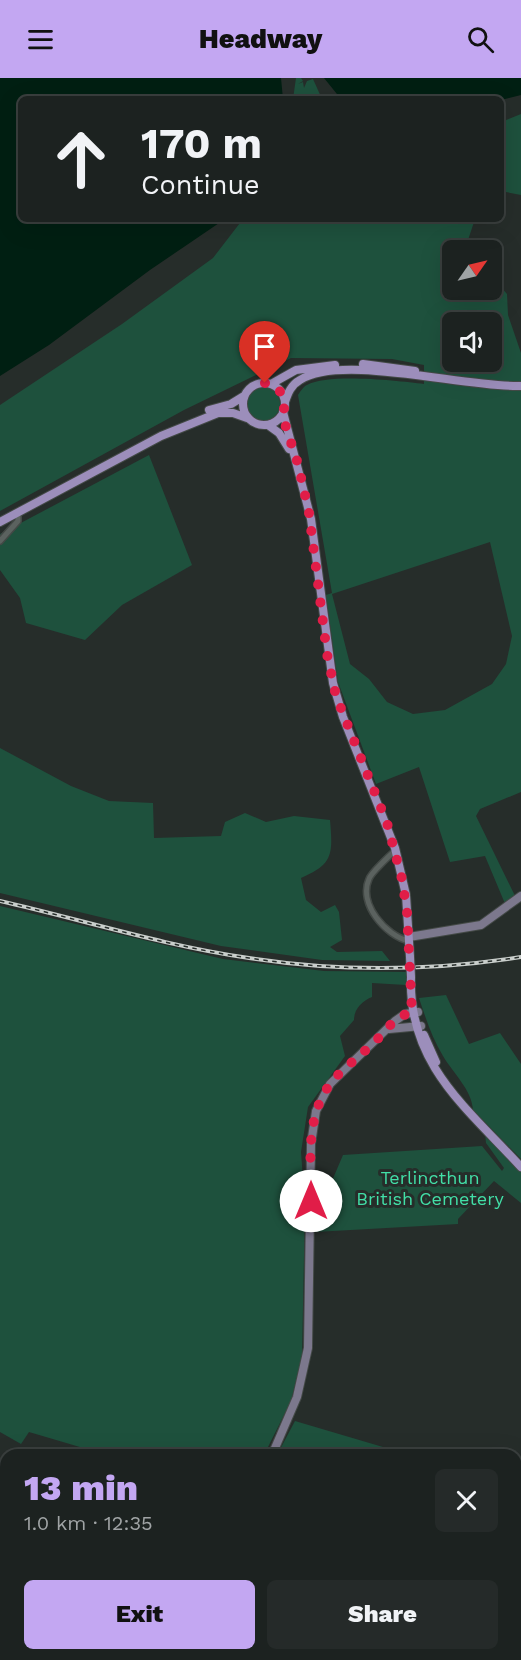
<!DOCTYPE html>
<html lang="en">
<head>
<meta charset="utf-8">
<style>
	:root { --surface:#1c2220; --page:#252a29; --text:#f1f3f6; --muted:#a0a4a5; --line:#3a3f3e; --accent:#c3a7f2 }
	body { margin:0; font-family:"Work Sans",sans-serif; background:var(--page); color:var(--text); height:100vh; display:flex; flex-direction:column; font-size:22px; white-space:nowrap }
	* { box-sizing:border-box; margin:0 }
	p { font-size:20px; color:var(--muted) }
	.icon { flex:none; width:33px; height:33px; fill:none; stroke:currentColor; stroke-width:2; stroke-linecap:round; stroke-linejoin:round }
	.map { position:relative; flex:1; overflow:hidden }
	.drawer { position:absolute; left:0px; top:1371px; width:522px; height:212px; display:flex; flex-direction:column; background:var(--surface); border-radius:18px 18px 0 0; box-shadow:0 6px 24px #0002,0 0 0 2px var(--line) }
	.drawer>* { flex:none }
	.hud { position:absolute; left:18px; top:18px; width:486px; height:126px; border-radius:9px; box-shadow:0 6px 24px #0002,0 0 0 2px var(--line); background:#1c2220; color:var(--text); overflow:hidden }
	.needle { width:39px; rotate:56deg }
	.fabs { position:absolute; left:442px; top:162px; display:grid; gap:12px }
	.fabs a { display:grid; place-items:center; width:60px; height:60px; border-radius:9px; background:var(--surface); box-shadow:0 6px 24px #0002,0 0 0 2px var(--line); font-size:30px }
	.pin { position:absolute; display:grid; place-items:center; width:51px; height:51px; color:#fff; margin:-62px -26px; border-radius:50% 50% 50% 0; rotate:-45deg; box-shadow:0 0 6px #0007 }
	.pin .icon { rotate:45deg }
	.me { position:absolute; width:66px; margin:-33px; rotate:0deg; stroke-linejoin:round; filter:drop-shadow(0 0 4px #0008) }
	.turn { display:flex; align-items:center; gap:21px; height:126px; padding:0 24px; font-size:27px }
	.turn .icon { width:78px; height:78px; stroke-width:2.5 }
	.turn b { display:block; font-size:42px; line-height:51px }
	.round { display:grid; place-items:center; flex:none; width:63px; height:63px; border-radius:9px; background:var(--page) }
	.headline { display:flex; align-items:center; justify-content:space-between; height:102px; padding:0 24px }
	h1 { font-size:36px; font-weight:800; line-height:45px; color:var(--accent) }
	.action { display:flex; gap:12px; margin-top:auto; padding:12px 24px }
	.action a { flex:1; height:69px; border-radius:9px; background:var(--accent); color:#111; font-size:24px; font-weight:800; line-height:69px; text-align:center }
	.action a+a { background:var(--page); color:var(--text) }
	header { display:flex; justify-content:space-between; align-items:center; height:78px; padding:0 24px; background:var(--accent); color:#111; font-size:27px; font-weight:800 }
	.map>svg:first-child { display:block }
	.green { fill:#1e513d; fill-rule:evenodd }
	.water { fill:#001f12 }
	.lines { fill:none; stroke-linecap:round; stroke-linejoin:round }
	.street-casing { stroke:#434946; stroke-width:8 }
	.secondary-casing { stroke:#434946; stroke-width:10 }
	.primary-casing { stroke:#434946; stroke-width:10 }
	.street { stroke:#5b625f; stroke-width:5 }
	.secondary { stroke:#7c788d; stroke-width:8 }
	.primary { stroke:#9c8ebb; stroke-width:8 }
	.rail-casing { stroke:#c9cecb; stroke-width:4 }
	.rail { stroke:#262d2a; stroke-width:1.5; stroke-dasharray:4.5; stroke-linecap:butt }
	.primary-bridge-casing { stroke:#434946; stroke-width:10; stroke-linecap:butt }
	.primary-bridge { stroke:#9c8ebb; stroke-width:8 }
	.route { stroke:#e11d48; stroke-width:10; stroke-dasharray:0 18 }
	.labels { text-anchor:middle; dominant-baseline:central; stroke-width:6; stroke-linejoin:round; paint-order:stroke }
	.park-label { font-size:18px; fill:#42dfa7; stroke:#262d2a }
</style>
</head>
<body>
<header><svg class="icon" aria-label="menu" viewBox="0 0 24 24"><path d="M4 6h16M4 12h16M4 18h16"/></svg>Headway<svg class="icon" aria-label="search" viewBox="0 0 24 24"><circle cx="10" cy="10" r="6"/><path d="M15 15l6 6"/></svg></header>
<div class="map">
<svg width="521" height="1582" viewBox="0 0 521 1582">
	<rect width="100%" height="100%" fill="#262d2a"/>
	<path class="green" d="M296,0H301L303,3L298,6L303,4L304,10L307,3L313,1L322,21H293Z
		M521,36V117L501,113V44Z
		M243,141H475L468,162L474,172H453V212H492V199L507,216L508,237L521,275V714L480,731L476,738L516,820L506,828L485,778L450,784L419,689L376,706L338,604L326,517L332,515L298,317C300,314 304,308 307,307C329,295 398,303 424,306V287L392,281L291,280L184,332L0,433V327L122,246L213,180ZM453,244H492V284H453ZM490,464L512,558L506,586L492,606L445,632L413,636L387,624L369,601L350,586L332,516Z
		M246 326a17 17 0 1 1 34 0a17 17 0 1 1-34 0Z
		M149,377L192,487L122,527L85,562L26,545L20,520L0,492V456Z
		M0,670L71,708L109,723L153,725L154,760L221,758L225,744L245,735L266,744L294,738L330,742C333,777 333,786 301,800L306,822L321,834L335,827L339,834L342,862L330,869L337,874L382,873L390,883L322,882L221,868L0,815Z
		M0,828L223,881L324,893L407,894L406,907L372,905V919C362,923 354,931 354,942L340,958L345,978L308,1029L301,1074L305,1128L302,1278L291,1323L264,1377H107L29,1354L21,1366L0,1354Z
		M446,917L469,966L500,955L521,986V1081L473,1032C472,1012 453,995 443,978C432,960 426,941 419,920Z
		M485,1055L521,1094V1125L494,1103L458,1141V1146L315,1154L317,1138L343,1077L482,1068L502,1093L504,1090L486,1065Z
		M295,1343L410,1377H277Z
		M516,1453L521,1490V1553L516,1544Z"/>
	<path class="water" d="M0,0H281L283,21H21V141H225L150,192L49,267L0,298Z
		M324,0H521V17L501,22L341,21Z"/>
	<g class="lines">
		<defs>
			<path id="street" d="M0,463L18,443V434
				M395,773C390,777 371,795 369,801C358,826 386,858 409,863
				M0,1403L6,1408
				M0,1511L6,1514
				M99,1576L112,1582
				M44,1582L49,1576"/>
			<path id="secondary" d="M409,859L481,847L521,818
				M389,951L421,948
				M272,1377L297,1319L308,1270L311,1066L316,1033L330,1006L395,943L405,936L418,934
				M195,1582L197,1576"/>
			<path id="primary" d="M363,286L415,293
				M243 326a21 21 0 1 1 42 0a21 21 0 1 1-42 0Z
				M271,306L296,292L335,287
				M285,324C288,315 291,307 300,302C341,275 467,310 521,308
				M209,332L231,326L244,318
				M283,334L311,441L333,605L343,639L395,770L406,817L410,879
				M268,347L279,355L289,371
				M0,444L161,358L218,335H233L247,340
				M411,899C408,986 467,1030 521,1089
				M424,957L436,984"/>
		</defs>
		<use href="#street" class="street-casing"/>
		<use href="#secondary" class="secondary-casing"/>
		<use href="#primary" class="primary-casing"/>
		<use href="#street" class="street"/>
		<use href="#secondary" class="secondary"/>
		<use href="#primary" class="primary"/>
		<defs>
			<path id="rail" d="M0,823C83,842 165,868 249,880C339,894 431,893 521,879"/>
		</defs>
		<use href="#rail" class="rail-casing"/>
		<use href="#rail" class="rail"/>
		<defs>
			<path id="primary-bridge" d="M410,879L411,899"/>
		</defs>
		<use href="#primary-bridge" class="primary-bridge-casing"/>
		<use href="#primary-bridge" class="primary-bridge"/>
	</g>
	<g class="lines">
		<path class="route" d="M265,305L278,310L284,321V343L298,386L309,435L327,576L336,618L387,745L402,801L407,834L412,935L400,938L392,945C377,964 357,979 339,996C304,1030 311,1078 311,1123"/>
	</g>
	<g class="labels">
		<g class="park-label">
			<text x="430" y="1099">Terlincthun<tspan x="430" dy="21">British Cemetery</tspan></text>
		</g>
	</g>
</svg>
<div class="fabs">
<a><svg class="needle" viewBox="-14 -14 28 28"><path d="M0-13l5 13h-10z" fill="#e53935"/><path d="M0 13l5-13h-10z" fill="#a0a4a5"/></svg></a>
<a><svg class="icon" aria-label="sound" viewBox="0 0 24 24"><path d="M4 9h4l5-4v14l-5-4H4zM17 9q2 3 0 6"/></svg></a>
</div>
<div class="pin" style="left:265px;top:305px;background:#d93025"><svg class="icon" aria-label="arrive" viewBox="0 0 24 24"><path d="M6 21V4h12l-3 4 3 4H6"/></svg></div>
<svg class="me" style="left:311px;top:1123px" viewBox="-20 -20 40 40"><circle r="19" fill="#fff"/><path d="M0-13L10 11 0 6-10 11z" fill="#e11d48"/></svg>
<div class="hud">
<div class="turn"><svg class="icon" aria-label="ahead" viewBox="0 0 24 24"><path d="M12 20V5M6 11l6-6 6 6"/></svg><div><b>170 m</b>Continue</div></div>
</div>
<section class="drawer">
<div class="headline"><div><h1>13 min</h1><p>1.0 km · 12:35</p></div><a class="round"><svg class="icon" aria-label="close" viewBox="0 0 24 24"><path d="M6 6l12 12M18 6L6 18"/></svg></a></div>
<div class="action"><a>Exit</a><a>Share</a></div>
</section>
</div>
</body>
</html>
